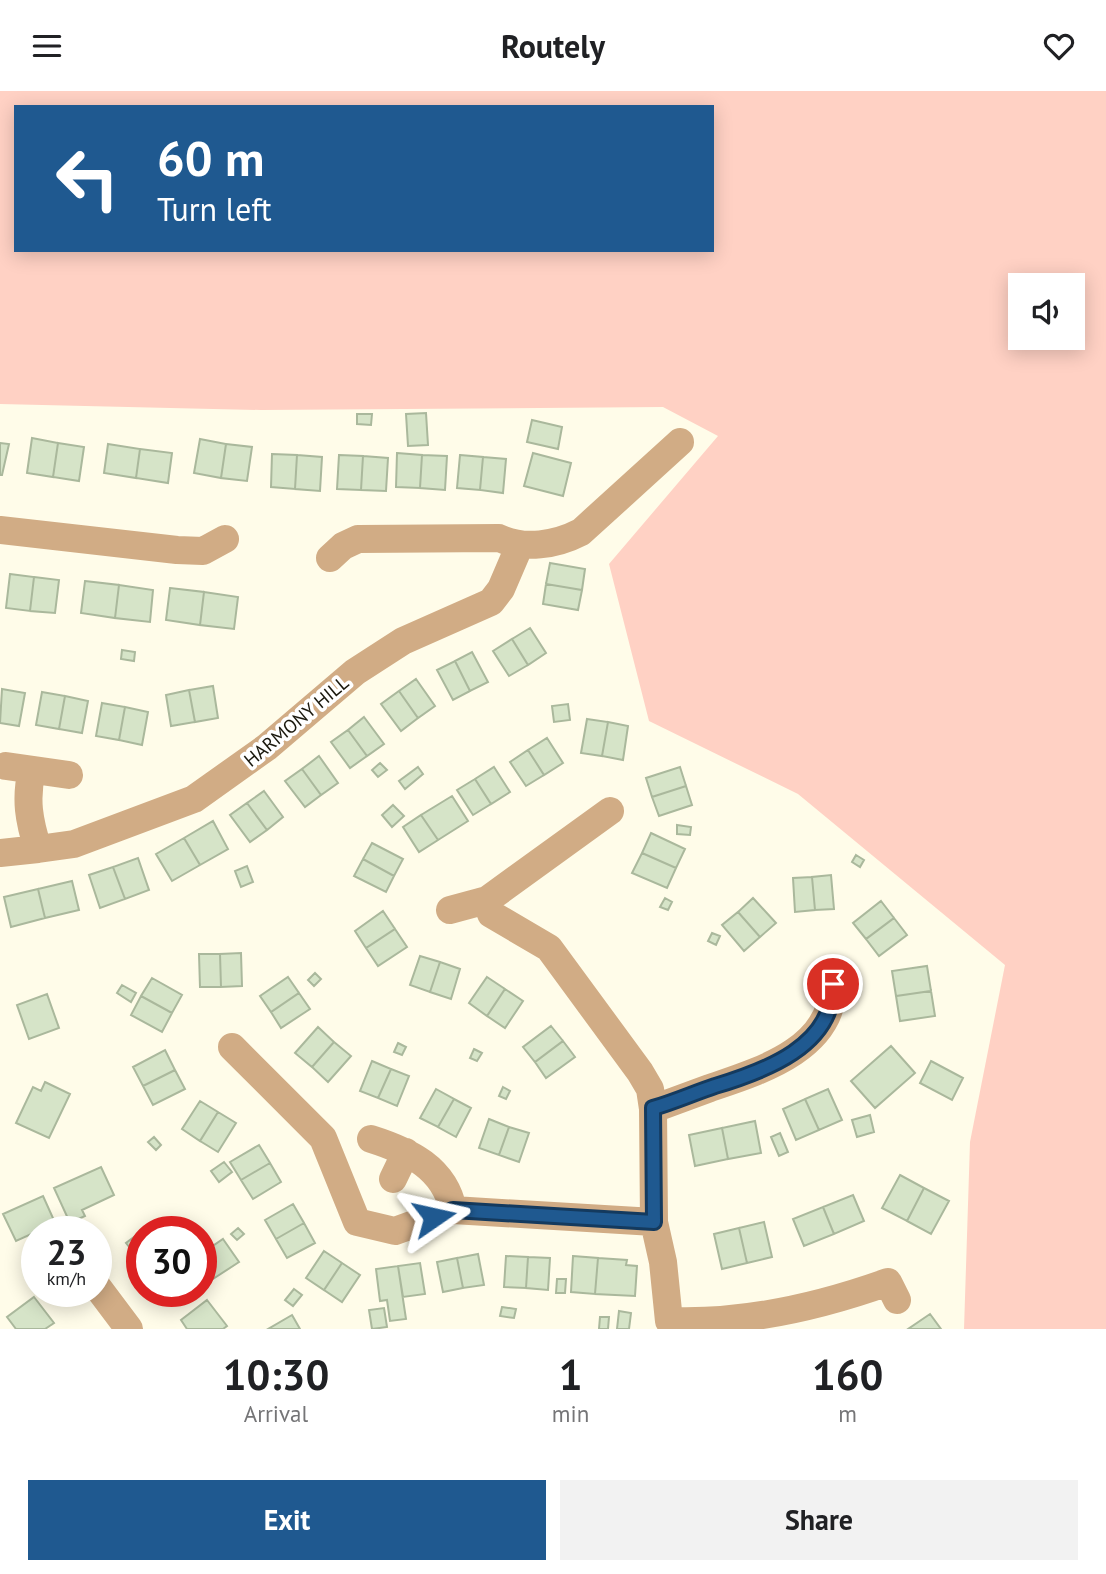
<!DOCTYPE html>
<html lang="en">
<head>
<meta charset="utf-8">
<style>
	:root { --surface:#fff; --page:#f2f2f2; --text:#202124; --muted:#757577; --accent:#1f5990 }
	body { margin:0; font-family:"PT Sans",sans-serif; background:var(--page); color:var(--text); height:100vh; display:flex; flex-direction:column; font-size:26px; white-space:nowrap }
	* { box-sizing:border-box; margin:0 }
	p { font-size:23px; color:var(--muted) }
	.icon { flex:none; width:38px; height:38px; fill:none; stroke:currentColor; stroke-width:2; stroke-linecap:round; stroke-linejoin:round }
	.map { position:relative; height:1238px; overflow:hidden }
	.sheet { display:flex; flex-direction:column; background:var(--surface); flex:1 }
	.sheet>* { flex:none }
	.hud { position:absolute; left:14px; top:14px; width:700px; height:147px; border-radius:0px; box-shadow:0 4px 18px #0003; background:#1f5990; color:#fff; overflow:hidden }
	.buttons { position:absolute; left:1008px; top:182px; display:grid; gap:14px }
	.buttons a { display:grid; place-items:center; width:77px; height:77px; border-radius:0px; background:var(--surface); box-shadow:0 4px 18px #0003; font-size:35px }
	.speed { position:absolute; left:21px; top:1125px; display:flex; gap:14px; font-size:35px; font-weight:700; text-align:center }
	.speed>* { display:grid; place-content:center; width:91px; height:91px; border-radius:50%; background:var(--surface); box-shadow:0 4px 18px #0003; line-height:1 }
	.speed small { font-size:18px; font-weight:400 }
	.speed .limit { border:10px solid #d22; background:#fff; color:#111 }
	.pin { position:absolute; display:grid; place-items:center; width:60px; height:60px; color:#fff; margin:-30px; border:4px solid #fff; border-radius:50%; box-shadow:0 2px 7px #0007 }
	.me { position:absolute; width:77px; margin:-38px; rotate:79deg; stroke-linejoin:round; filter:drop-shadow(0 0 5px #0008) }
	.turn { display:flex; align-items:center; gap:24px; height:147px; padding:0 28px; font-size:32px }
	.turn .icon { width:91px; height:91px; stroke-width:2.5 }
	.turn b { display:block; font-size:49px; line-height:60px }
	.eta { display:flex; justify-content:space-evenly; align-items:center; height:119px; text-align:center }
	.eta b { font-size:42px; font-weight:700; line-height:49px }
	.button { display:flex; gap:14px; margin-top:auto; padding:14px 28px }
	.button a { flex:1; height:80px; border-radius:0px; background:var(--accent); color:#fff; font-size:28px; font-weight:700; line-height:80px; text-align:center }
	.button a+a { background:var(--page); color:var(--text) }
	header { display:flex; justify-content:space-between; align-items:center; height:91px; padding:0 28px; background:var(--surface); font-size:32px; font-weight:700 }
	.map>svg:first-child { display:block }
	.green { fill:#ffd1c4; fill-rule:evenodd }
	.building { fill:#d6e4c8; stroke:#aab89c; stroke-width:2 }
	.lines { fill:none; stroke-linecap:round; stroke-linejoin:round }
	.minor { stroke:#d1ac85; stroke-width:28 }
	.route-casing { stroke:#143a5e; stroke-width:18 }
	.route { stroke:#1f5990; stroke-width:12 }
	.labels { text-anchor:middle; dominant-baseline:central; stroke-width:7; stroke-linejoin:round; paint-order:stroke }
	.street-label { font-size:19px; fill:#1a180d; stroke:#fff }
</style>
</head>
<body>
<header><svg class="icon" aria-label="menu" viewBox="0 0 24 24"><path d="M4 6h16M4 12h16M4 18h16"/></svg>Routely<svg class="icon" aria-label="heart" viewBox="0 0 24 24"><path d="M12 20l-8-8c-3-5 5-10 8-4 3-6 11-1 8 4z"/></svg></header>
<div class="map">
<svg width="1106" height="1238" viewBox="0 0 1106 1238">
	<rect width="100%" height="100%" fill="#fffce9"/>
	<path class="green" d="M0,0H1106V1238H964L970,1051L1005,874L798,703L649,630L609,473L718,345L663,316L261,319L0,313ZM16,16H712V159H16ZM1073,194V247H1020V194Z"/>
	<path class="building" d="M426,322L428,354L408,355L406,323Z
		M357,323H372L371,334L357,333Z
		M532,329L562,336L558,358L527,351Z
		M32,347L58,352L53,386L27,382Z
		M200,348L226,353L221,387L194,382Z
		M0,352L9,353L2,384H0Z
		M58,352L84,356L79,390L53,386Z
		M108,353L140,358L136,387L104,382Z
		M226,353L252,356L247,390L221,387Z
		M140,358L172,362L168,392L136,387Z
		M397,362L422,364L420,397L396,396Z
		M533,362L571,372L563,405L524,395Z
		M272,363L297,364L295,398L271,396Z
		M297,364L322,366L320,400L295,398Z
		M339,364L363,365L361,399L337,398Z
		M422,364L447,365L445,399L420,397Z
		M460,364L483,366L480,399L457,397Z
		M363,365L388,367L386,400L361,399Z
		M483,366L506,368L503,402L480,399Z
		M550,472L585,478L582,499L546,493Z
		M10,483L34,486L30,520L6,517Z
		M34,486L59,489L55,522L30,520Z
		M85,490L119,494L115,527L81,522Z
		M546,493L582,499L578,519L543,513Z
		M119,494L153,499L150,531L115,527Z
		M170,497L204,501L200,534L166,529Z
		M204,501L238,506L234,538L200,534Z
		M530,537L546,562L528,574L512,548Z
		M512,548L528,574L509,585L493,560Z
		M122,559L135,561L134,570L121,568Z
		M472,561L488,591L470,600L455,570Z
		M455,570L470,600L453,609L437,579Z
		M416,588L435,615L418,627L399,600Z
		M213,595L218,627L195,631L189,599Z
		M2,598L25,602L19,635L0,632Z
		M189,599L195,631L171,635L166,604Z
		M399,600L418,627L401,640L381,613Z
		M42,601L65,605L59,638L36,634Z
		M65,605L88,610L82,642L59,638Z
		M102,612L125,616L119,649L96,645Z
		M568,613L570,629L554,631L552,615Z
		M125,616L148,621L142,654L119,649Z
		M364,626L384,653L367,665L348,639Z
		M587,628L608,631L602,665L581,662Z
		M608,631L628,635L623,669L602,665Z
		M348,639L367,665L350,677L331,651Z
		M547,647L563,672L544,684L528,659Z
		M528,659L544,684L526,695L510,671Z
		M319,665L338,692L321,704L302,678Z
		M380,672L387,679L378,686L372,679Z
		M418,676L423,683L405,698L399,690Z
		M494,676L510,701L491,713L475,688Z
		M680,676L686,695L652,706L646,687Z
		M302,678L321,704L305,716L285,690Z
		M475,688L491,713L473,724L457,699Z
		M686,695L692,714L659,725L652,706Z
		M264,700L283,726L267,739L247,712Z
		M452,705L468,730L438,749L421,724Z
		M247,712L267,739L250,751L230,724Z
		M393,714L404,725L392,736L382,724Z
		M421,724L438,749L419,761L403,736Z
		M213,730L228,758L200,774L184,747Z
		M677,734L691,736L690,744L677,743Z
		M651,742L685,758L676,777L642,762Z
		M184,747L200,774L172,790L156,763Z
		M372,752L403,768L394,785L363,768Z
		M642,762L676,777L667,797L632,782Z
		M856,764L864,769L860,776L852,771Z
		M138,767L149,799L125,808L113,776Z
		M363,768L394,785L386,801L354,785Z
		M247,775L253,791L241,796L235,780Z
		M113,776L125,808L100,817L89,784Z
		M831,784L834,818L815,819L812,786Z
		M812,786L815,819L795,821L793,787Z
		M72,790L79,819L45,827L38,798Z
		M38,798L45,827L11,836L4,806Z
		M665,807L672,811L668,819L660,816Z
		M753,807L776,832L760,846L738,821Z
		M881,810L894,827L866,848L853,832Z
		M383,820L395,838L366,857L355,840Z
		M738,821L760,846L744,860L722,834Z
		M894,827L907,844L879,865L866,848Z
		M395,838L407,856L378,875L366,857Z
		M712,842L720,845L716,854L708,850Z
		M241,862L242,895L221,896L220,863Z
		M199,863H220L221,896H200Z
		M420,865L440,871L430,901L410,894Z
		M440,871L460,878L451,908L430,901Z
		M927,875L931,900L896,905L892,880Z
		M315,882L321,888L314,895L308,889Z
		M288,886L299,902L271,921L260,905Z
		M487,886L505,898L487,925L469,912Z
		M152,887L182,904L172,922L141,905Z
		M122,894L136,902L131,911L117,902Z
		M505,898L523,910L505,937L487,925Z
		M931,900L935,925L900,930L896,905Z
		M299,902L310,918L281,937L271,921Z
		M47,903L59,937L29,948L17,914Z
		M141,905L172,922L162,941L131,924Z
		M551,935L563,950L535,971L523,956Z
		M318,936L334,951L312,976L295,962Z
		M563,950L575,966L546,987L535,971Z
		M334,951L351,965L328,991L312,976Z
		M398,952L406,956L402,964L394,961Z
		M891,955L915,982L875,1017L851,990Z
		M474,958L482,962L477,970L470,967Z
		M165,959L175,979L143,995L133,976Z
		M372,970L391,978L378,1007L360,1000Z
		M931,970L963,987L952,1009L920,992Z
		M391,978L409,985L397,1015L378,1007Z
		M175,979L185,998L153,1014L143,995Z
		M45,991L70,1003L49,1047L16,1032L33,996L41,1000Z
		M503,996L510,1000L506,1008L499,1005Z
		M436,998L454,1008L438,1036L420,1027Z
		M828,998L842,1029L819,1039L805,1008Z
		M454,1008L471,1017L456,1046L438,1036Z
		M805,1008L819,1039L796,1049L783,1018Z
		M200,1010L218,1021L200,1050L182,1038Z
		M218,1021L236,1032L218,1061L200,1050Z
		M870,1024L874,1041L857,1046L852,1029Z
		M489,1028L509,1036L499,1064L479,1057Z
		M755,1030L761,1062L728,1068L722,1037Z
		M509,1036L529,1042L519,1071L499,1064Z
		M722,1037L728,1068L695,1075L689,1044Z
		M780,1042L788,1061L779,1065L771,1046Z
		M154,1046L161,1054L156,1059L148,1051Z
		M259,1054L270,1072L241,1089L230,1071Z
		M224,1071L232,1081L219,1091L211,1080Z
		M270,1072L281,1091L253,1108L241,1089Z
		M101,1076L114,1104L82,1119L85,1125L70,1132L54,1097Z
		M900,1084L924,1097L907,1130L882,1117Z
		M924,1097L949,1110L931,1143L907,1130Z
		M853,1104L864,1130L834,1143L823,1116Z
		M43,1105L57,1136L47,1141L40,1139L16,1150L3,1123Z
		M293,1113L304,1132L276,1148L265,1129Z
		M823,1116L834,1143L804,1155L793,1128Z
		M764,1131L772,1166L747,1172L739,1137Z
		M153,1132L160,1141H142V1172L126,1152Z
		M304,1132L315,1152L287,1167L276,1148Z
		M238,1137L244,1143L237,1149L231,1143Z
		M739,1137L747,1172L722,1178L714,1143Z
		M223,1148L239,1171L213,1188L201,1171V1163Z
		M324,1160L342,1172L324,1199L306,1187Z
		M478,1163L484,1194L463,1197L457,1167Z
		M506,1165L528,1166L526,1197L504,1196Z
		M573,1165L598,1167L595,1203L571,1201Z
		M528,1166L550,1167L548,1199L526,1197Z
		M457,1167L463,1197L443,1201L437,1171Z
		M598,1167L627,1169L626,1174L637,1175L635,1205L595,1203Z
		M342,1172L360,1184L342,1211L324,1199Z
		M420,1172L425,1203L403,1206L398,1175Z
		M398,1175L406,1228L390,1230L387,1209L380,1210L376,1178Z
		M557,1188H566L565,1202H556Z
		M294,1198L302,1204L293,1215L285,1209Z
		M34,1206L54,1232L45,1238H16L7,1226Z
		M207,1209L227,1235L223,1238H187L181,1229Z
		M502,1216L516,1218L514,1227L500,1225Z
		M384,1217L387,1236L372,1238L369,1219Z
		M619,1220L631,1222L629,1238H617Z
		M930,1223L941,1238H908Z
		M292,1224L300,1238H268Z
		M600,1226H609L608,1238H599Z"/>
	<g class="lines">
		<path class="minor" d="M0,439L177,459L203,460L225,448
			M330,467L343,455L358,448L499,447C524,459 556,454 581,441L680,351
			M6,675L69,684
			M38,758L74,753L194,708L267,656L355,581L403,550L491,511L501,498L519,456
			M0,762L38,758C29,730 25,708 32,679
			M487,809L491,823L549,857L640,981L650,998L653,1018C672,1011 691,1004 710,997C760,980 834,958 833,893
			M450,819L487,809L610,720
			M232,956L323,1047L357,1131L395,1140L453,1119L654,1131L653,1018
			M371,1048C409,1060 445,1077 453,1119
			M393,1088L406,1061
			M654,1131L663,1171L669,1230C744,1233 818,1216 888,1191L897,1209
			M96,1194L129,1238"/>
	</g>
	<g class="lines">
		<defs>
			<path id="route" d="M434,1126L453,1119L654,1131L653,1017C674,1011 694,1002 715,995C765,980 834,955 833,893"/>
		</defs>
		<use href="#route" class="route-casing"/>
		<use href="#route" class="route"/>
	</g>
	<g class="labels">
		<g class="street-label">
			<text transform="translate(296 630) rotate(-40)">HARMONY HILL</text>
		</g>
	</g>
</svg>
<div class="buttons">
<a><svg class="icon" aria-label="sound" viewBox="0 0 24 24"><path d="M4 9h4l5-4v14l-5-4H4zM17 9q2 3 0 6"/></svg></a>
</div>
<div class="speed"><div>23<small>km/h</small></div><div class="limit">30</div></div>
<div class="pin" style="left:833px;top:893px;background:#d93025"><svg class="icon" aria-label="arrive" viewBox="0 0 24 24"><path d="M6 21V4h12l-3 4 3 4H6"/></svg></div>
<svg class="me" style="left:434px;top:1126px" viewBox="-20 -20 40 40"><path d="M0-17L14 15 0 8-14 15z" fill="#1f5990" stroke="#fff" stroke-width="4"/></svg>
<div class="hud">
<div class="turn"><svg class="icon" aria-label="left" viewBox="0 0 24 24"><path d="M17 20v-9H6M10 6l-5 5 5 5"/></svg><div><b>60 m</b>Turn left</div></div>
</div>
</div>
<section class="sheet">
<div class="eta">
<div><b>10:30</b><p>Arrival</p></div>
<div><b>1</b><p>min</p></div>
<div><b>160</b><p>m</p></div>
</div>
<div class="button"><a>Exit</a><a>Share</a></div>
</section>
</body>
</html>
